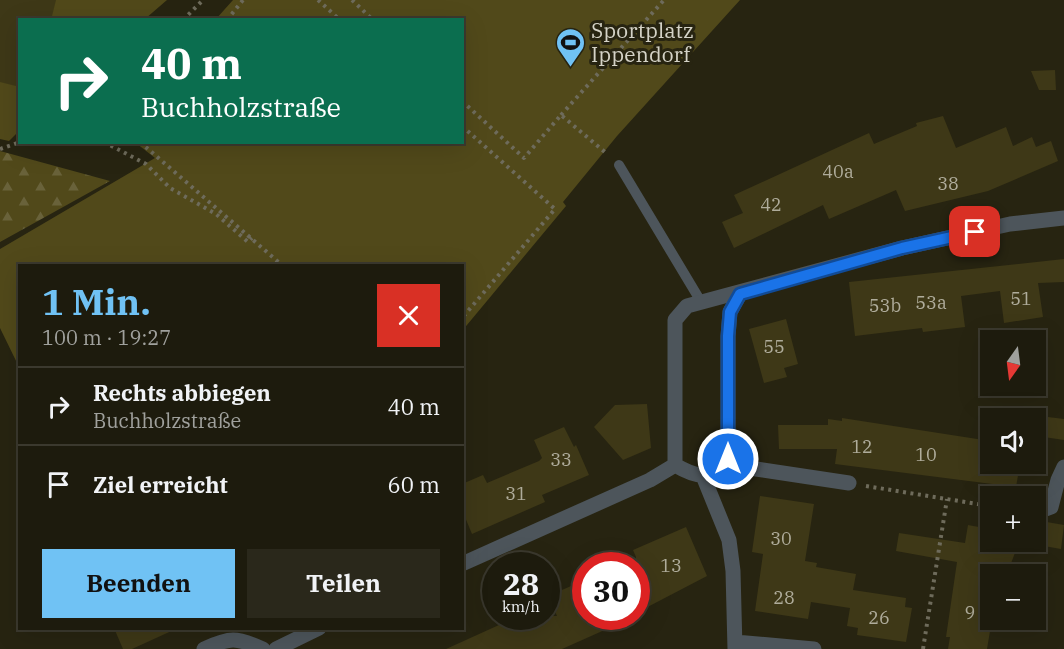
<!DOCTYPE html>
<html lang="de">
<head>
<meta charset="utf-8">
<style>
	:root { --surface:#1d1b0d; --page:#2a281b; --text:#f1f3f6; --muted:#a0a19d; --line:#3b392e; --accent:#70c2f4 }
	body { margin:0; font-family:"IBM Plex Serif",serif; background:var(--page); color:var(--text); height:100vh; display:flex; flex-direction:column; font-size:22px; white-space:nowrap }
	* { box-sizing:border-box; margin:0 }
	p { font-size:20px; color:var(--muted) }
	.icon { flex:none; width:33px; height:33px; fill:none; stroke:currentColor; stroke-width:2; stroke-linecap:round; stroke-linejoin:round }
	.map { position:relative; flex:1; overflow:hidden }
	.drawer { position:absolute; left:18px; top:264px; width:446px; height:366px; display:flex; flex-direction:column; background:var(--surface); border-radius:0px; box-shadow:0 6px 24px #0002,0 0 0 2px var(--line) }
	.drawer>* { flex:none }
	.hud { position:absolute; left:18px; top:18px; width:446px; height:126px; border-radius:0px; box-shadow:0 6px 24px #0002,0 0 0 2px var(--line); background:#0b6e4f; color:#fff; overflow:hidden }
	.needle { width:39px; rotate:194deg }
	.controls { position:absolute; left:980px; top:330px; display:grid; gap:12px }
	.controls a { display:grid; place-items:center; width:66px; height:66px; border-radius:0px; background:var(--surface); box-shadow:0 6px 24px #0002,0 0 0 2px var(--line); font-size:30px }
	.speed { position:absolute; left:482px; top:552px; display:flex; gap:12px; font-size:30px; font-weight:700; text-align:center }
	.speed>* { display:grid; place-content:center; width:78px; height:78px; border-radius:50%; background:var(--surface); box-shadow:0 6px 24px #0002,0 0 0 2px var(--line); line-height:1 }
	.speed small { font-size:15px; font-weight:400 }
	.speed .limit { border:9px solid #d22; background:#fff; color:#111 }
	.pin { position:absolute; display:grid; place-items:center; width:51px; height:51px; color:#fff; margin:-26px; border-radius:12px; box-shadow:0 3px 9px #0006 }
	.me { position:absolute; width:66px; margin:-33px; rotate:0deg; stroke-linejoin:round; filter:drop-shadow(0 0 4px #0008) }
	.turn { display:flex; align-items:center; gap:21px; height:126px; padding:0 24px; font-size:27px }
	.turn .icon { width:78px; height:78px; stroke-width:2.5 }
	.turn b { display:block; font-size:42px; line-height:51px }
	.round { display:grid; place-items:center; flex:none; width:63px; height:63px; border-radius:0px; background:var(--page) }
	.overview { display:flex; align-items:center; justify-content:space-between; height:102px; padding:0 24px }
	h1 { font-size:36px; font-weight:700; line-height:45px; color:var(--accent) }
	.cta { display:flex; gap:12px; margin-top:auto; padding:12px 24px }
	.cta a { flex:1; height:69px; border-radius:0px; background:var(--accent); color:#111; font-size:24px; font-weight:700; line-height:69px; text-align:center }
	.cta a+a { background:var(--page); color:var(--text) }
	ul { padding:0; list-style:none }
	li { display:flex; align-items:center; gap:18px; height:78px; padding:0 24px; border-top:2px solid var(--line) }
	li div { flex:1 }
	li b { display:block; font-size:22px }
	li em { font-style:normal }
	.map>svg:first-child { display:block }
	.forest { fill:url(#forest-firs) }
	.pitch { fill:#51491a }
	.building { fill:#3e3817 }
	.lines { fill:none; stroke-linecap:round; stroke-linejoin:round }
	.path { stroke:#6e6b5b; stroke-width:4; stroke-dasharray:3 4.5; stroke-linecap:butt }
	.service { stroke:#4d555b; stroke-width:10 }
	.minor { stroke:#4d555b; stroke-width:15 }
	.route-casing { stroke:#114b97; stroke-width:15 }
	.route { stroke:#1a73e8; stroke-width:10 }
	.labels { text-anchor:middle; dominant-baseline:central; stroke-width:6; stroke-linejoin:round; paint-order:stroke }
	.number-label { font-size:18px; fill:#afac9b }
	.poi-label { font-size:21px; fill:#d5d3c7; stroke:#272411; text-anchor:start }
</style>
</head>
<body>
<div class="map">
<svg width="1064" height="649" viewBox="0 0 1064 649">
	<defs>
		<pattern id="forest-firs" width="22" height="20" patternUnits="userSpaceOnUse" patternTransform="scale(1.5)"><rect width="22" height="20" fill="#51491a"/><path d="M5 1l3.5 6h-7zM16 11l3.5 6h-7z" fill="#69623a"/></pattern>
	</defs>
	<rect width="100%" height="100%" fill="#272411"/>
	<path class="forest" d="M0,151L110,181L0,242Z"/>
	<path class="pitch" d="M0,0H167L145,19L20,20L19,131L9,141L0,139Z
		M233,0H740L617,136L563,202L566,206L462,331V266H20L19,367L0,328V249L155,158L136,143L462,142V20L216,19Z"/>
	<path class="building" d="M0,0H56L51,20H20V87L0,82Z
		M1055,70L1056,90H1039L1031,71Z
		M943,116L956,148L1006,127L1013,146L1032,137L1036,147L1051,141L1058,161L988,191L905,211L896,190L829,219L823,205L734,248L722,222L743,213L734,195L869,133L874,144L917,126L916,123Z
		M1064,259V282L1038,283L1043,317L1004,323L1000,291L961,296L965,327L923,332L922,328L855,336L849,282Z
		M786,319L798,364L784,368L787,377L764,383L749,329Z
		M647,404L651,448L623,460L594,427L615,405Z
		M1040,416L1064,419V440L1037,436Z
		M842,418L990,441V464H1020L1016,487L835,464L837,449H779L778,425H828V419L842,421Z
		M564,427L574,447L576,445L589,475L542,495L545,502L472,534L462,510V484L483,475L487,483L539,461L542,458L534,440Z
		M760,496L814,504L805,561L817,563L816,567L856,574L853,590L906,598L905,607L912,608L906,642L857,635L858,628L847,626L850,608L811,602L808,619L755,611L763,554L752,552Z
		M1041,521L1064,525L1061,549L1038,545Z
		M968,525L990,529V542H1019L1007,574H990V631L987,649H948L950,637H946L957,562L896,551L899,533L965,543Z
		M686,527L707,576L636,613V557L633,550Z
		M585,580V616H636L562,649H446L519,616H557L548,596Z
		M114,628H178L132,649H123Z"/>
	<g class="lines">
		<path class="path" d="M318,0L340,20
			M352,0L373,20
			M183,20L203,0
			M227,20L243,0
			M462,101L524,158L561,115L606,153
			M561,115L664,0
			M462,126L555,209L462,318
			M104,142L146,164L170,188L216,214L248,242L252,238
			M140,142L283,266
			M0,149L20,142
			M866,486L990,506
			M923,649L947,499"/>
		<path class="service" d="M619,165L700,300"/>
		<path class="minor" d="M728,459L756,469L849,483
			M675,465V320L687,306L902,248L1010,224L1064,218
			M675,465C697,478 711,481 728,459V336L730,312L740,294
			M703,476L729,540L733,571L735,649
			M1035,513L1051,507L1058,480L1064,467
			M462,564L650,480L675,465
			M735,642L814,649
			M204,649C230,637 236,637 263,649
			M276,649L319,628"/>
	</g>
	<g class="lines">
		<defs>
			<path id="route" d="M728,459V336L730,312L740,294L902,248L975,232"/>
		</defs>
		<use href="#route" class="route-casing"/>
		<use href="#route" class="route"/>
	</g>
	<defs>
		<symbol id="stadium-pin" viewBox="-11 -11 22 30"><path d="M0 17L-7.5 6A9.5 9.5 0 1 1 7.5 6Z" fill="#70c2f4" stroke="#272411"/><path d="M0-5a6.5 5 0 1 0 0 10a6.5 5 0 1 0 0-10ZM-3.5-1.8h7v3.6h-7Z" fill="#111"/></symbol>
	</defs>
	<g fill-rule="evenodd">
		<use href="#stadium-pin" x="554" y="26" width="33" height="45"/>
	</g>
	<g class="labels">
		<g class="number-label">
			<text x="838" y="171">40a</text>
			<text x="948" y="183">38</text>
			<text x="771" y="204">42</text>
			<text x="1021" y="298">51</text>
			<text x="931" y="302">53a</text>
			<text x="885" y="305">53b</text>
			<text x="774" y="346">55</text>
			<text x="862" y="446">12</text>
			<text x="926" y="454">10</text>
			<text x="561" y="459">33</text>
			<text x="516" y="493">31</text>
			<text x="781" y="538">30</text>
			<text x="671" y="565">13</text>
			<text x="784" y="597">28</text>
			<text x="970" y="612">9</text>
			<text x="879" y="617">26</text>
		</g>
		<g class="poi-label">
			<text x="591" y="30">Sportplatz<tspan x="591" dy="24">Ippendorf</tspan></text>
		</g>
	</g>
</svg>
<div class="controls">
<a><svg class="needle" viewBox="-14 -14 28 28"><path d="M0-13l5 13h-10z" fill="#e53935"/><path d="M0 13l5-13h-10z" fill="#a0a19d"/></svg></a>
<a><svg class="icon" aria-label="sound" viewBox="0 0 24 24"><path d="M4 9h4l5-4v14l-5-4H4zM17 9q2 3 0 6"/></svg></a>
<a>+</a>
<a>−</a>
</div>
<div class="speed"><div>28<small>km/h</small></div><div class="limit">30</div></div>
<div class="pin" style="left:975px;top:232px;background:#d93025"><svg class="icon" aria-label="arrive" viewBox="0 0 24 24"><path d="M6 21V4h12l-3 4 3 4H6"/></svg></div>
<svg class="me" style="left:728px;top:459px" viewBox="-20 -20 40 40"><circle r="17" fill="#1a73e8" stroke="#fff" stroke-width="3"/><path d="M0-11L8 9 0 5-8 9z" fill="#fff"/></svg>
<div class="hud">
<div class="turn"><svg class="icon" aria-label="right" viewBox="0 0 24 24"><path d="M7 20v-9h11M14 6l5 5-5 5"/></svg><div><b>40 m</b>Buchholzstraße</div></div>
</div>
<section class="drawer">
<div class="overview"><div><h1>1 Min.</h1><p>100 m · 19:27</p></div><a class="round" style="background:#d93025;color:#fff"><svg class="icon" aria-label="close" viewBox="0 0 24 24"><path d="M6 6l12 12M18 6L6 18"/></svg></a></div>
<ul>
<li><svg class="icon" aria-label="right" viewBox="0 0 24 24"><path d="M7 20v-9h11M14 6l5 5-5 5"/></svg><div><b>Rechts abbiegen</b><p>Buchholzstraße</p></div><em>40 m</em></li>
<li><svg class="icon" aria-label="arrive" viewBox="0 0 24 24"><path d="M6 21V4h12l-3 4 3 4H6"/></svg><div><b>Ziel erreicht</b></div><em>60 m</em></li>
</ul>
<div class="cta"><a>Beenden</a><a>Teilen</a></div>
</section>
</div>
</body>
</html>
